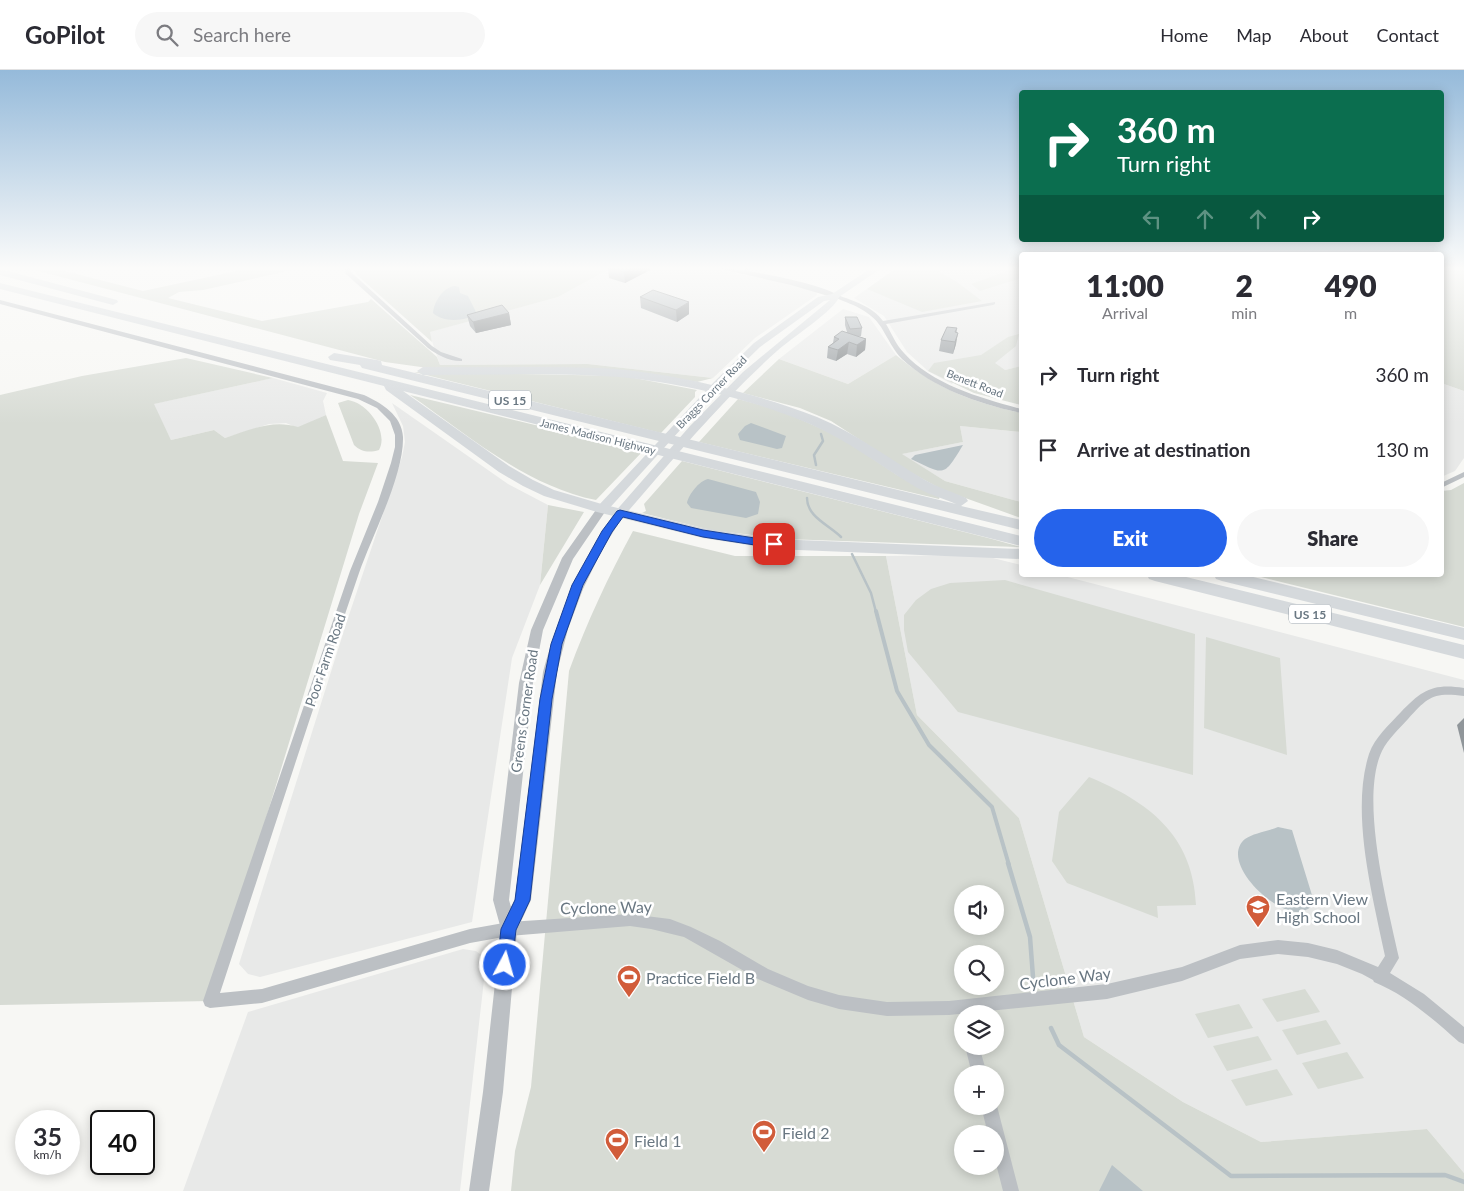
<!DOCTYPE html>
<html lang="en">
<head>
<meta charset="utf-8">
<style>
	:root { --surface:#fff; --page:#f7f7f7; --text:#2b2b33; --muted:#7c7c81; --line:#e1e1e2; --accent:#2563eb }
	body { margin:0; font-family:Lato,sans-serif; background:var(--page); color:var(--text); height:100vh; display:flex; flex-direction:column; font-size:19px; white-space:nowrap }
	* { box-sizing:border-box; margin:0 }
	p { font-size:16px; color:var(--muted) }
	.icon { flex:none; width:28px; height:28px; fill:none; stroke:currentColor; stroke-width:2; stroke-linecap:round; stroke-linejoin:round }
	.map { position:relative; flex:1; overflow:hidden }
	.side { position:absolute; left:1019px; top:182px; width:425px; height:325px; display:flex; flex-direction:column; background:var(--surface); border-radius:5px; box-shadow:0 2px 12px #0003 }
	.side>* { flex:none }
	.hud { position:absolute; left:1019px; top:20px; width:425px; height:152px; border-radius:5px; box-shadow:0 2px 12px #0003; background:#0b6e4f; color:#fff; overflow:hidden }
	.fabs { position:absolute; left:954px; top:815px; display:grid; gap:10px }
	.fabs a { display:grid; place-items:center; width:50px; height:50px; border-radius:50%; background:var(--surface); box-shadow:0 2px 12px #0003; font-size:25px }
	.speed { position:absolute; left:15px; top:1040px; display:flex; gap:10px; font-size:25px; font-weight:700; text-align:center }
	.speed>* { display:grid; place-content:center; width:65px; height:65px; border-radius:50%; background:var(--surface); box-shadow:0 2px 12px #0003; line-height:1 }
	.speed small { font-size:12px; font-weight:400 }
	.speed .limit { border:2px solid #111; border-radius:8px; background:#fff; color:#111 }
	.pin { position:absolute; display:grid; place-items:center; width:42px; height:42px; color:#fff; margin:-21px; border-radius:10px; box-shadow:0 2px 8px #0006 }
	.me { position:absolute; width:55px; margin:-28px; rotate:6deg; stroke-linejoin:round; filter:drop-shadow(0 0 4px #0008) }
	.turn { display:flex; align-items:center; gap:18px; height:105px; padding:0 15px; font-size:22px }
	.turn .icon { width:65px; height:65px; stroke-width:2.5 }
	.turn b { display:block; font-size:35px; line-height:42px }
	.lanes { display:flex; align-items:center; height:48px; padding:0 15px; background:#0003; justify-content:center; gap:25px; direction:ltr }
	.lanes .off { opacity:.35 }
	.eta { display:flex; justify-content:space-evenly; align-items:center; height:85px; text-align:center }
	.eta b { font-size:30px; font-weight:800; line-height:35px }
	.button { display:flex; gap:10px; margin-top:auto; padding:10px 15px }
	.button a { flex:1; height:58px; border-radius:30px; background:var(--accent); color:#fff; font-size:20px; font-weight:800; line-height:58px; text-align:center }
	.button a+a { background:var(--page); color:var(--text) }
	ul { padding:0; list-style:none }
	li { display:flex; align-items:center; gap:15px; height:75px; padding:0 15px }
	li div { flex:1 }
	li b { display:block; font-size:19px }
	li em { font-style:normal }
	header { display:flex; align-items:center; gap:30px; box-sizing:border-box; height:70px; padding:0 25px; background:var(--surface); border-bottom:1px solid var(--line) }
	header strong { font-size:24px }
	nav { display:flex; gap:28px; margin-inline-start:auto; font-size:18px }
	.search { width:350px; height:45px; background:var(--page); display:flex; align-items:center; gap:12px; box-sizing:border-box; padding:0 18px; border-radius:28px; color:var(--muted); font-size:19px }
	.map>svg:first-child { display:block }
	.built { fill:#e8e9e8 }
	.green { fill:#d7dbd4; fill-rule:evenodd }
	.water { fill:#b8c2c6 }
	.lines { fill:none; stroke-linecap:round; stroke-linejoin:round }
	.stream-far2 { stroke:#b8c2c6; stroke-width:2.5 }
	.stream-far1 { stroke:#b8c2c6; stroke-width:4 }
	.stream { stroke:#b8c2c6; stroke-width:4.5 }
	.minor { fill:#bcc0c4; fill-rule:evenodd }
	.tertiary { fill:#bcc0c4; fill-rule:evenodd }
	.secondary { fill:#d5d9dc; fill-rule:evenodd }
	.motorway { fill:#d5d9dc; fill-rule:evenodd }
	.wall { fill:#90969a }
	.shaded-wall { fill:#757a7d }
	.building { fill:#a7aeb3; stroke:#757a7d }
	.route { fill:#2563eb; stroke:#184099 }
	.labels { text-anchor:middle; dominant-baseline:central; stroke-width:5; stroke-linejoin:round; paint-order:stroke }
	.far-street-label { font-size:11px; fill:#697782; stroke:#fff }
	.shield { fill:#fff; stroke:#96a0a8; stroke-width:1 }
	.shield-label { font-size:12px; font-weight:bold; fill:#697782 }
	.street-label { font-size:14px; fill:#697782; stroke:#fff }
	.near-poi-label { font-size:16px; fill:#697782; stroke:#fff; text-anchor:start }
	.near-street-label { font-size:16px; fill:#697782; stroke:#fff }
</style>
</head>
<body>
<header>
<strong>GoPilot</strong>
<div class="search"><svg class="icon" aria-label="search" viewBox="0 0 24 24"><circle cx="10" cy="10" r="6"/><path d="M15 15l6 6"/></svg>Search here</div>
<nav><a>Home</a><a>Map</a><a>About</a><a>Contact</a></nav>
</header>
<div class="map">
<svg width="1464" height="1121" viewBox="0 0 1464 1121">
	<rect width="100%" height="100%" fill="#f7f7f4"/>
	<path class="built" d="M613,197H702L796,215L816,222L817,225L755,268L713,308L588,294L440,295L429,262L558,227Z
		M898,197H1021V296L1005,300L970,293L952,314L928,301L907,282L884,246L854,228Z
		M843,239L869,247L896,285L848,314L779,289Z
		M273,308L327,323L323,331L326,345L298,358L286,353L269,354L225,368L214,360L171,370L153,334Z
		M1441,313L1464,321V388L1455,401L1441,407Z
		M392,333L508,414L548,435L540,515L512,588L472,852L260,907L248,904L239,894L347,551L402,387L405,372L403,356Z
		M960,356L1021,362V432L945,411L901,384L963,372Z
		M981,485L1021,495V505H1060L1464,610V1103L1427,1059L1261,1072L1183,1032L1084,967L1019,748L917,645L886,486Z
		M463,879L476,881L484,887L485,901L460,1121H183L248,942Z"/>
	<path class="green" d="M23,197H49L143,221L255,197H306L203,220L179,222L168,228L262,251L368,232L371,229L437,287L440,295L588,294L713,308L697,312L626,301L428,298L385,292Z
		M353,197H613L558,227L430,262L432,272L356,204Z
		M898,197H932L957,212L982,231L922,242L867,219Z
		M1018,197H1021V208L980,221L971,214Z
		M1441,197H1464V321L1441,313Z
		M1019,264L1016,276L995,293L1005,300L1021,296V335L974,323L928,301L934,293L981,285L1008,267Z
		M896,285C935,318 972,332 1021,343V362L960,356L963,372L902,384L945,411L1021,432V448L943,420L908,401L831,351L800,338L743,323L779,289L848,314Z
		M186,288L273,308L154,334L171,370L214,360L225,368C250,360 272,349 298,357L326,345L343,391L378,393L359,444L210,931L0,935V325L82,306Z
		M414,302L624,306L697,320L695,322V327L661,363Z
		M410,325L643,381L596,430C526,416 468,365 410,325Z
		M738,329L779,340L840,367L897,405L940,426L939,429L699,372Z
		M348,330C368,333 389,362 379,380C369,383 361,382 354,375L338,333Z
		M682,391L992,469L1021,477L784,469L711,460L642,443L646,441L644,434Z
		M1464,413V557L1253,505H1441V421L1451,420Z
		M548,435L584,442L540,515Z
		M633,461L735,486H886L917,645L1019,748L1084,967L1183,1032L1261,1072L1427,1059L1464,1103V1121H511L515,1081L531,1017L569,601C587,552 608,507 633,461ZM962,824H995V856H962ZM962,884H995V916H962ZM962,944H995V976H962ZM962,1004H995V1036H962ZM962,1064H995V1096H962Z
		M1005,510L1195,564L1193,705L958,642L908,582L904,560V545L916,530L931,519L950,513Z
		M1206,567L1280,588L1287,685L1204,658Z
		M1089,707C1149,732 1193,765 1196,835L1157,836L1158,848L1067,813L1052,791L1059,742Z
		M1305,919L1320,942L1277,952L1262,929Z
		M1239,934L1253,958L1208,968L1195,944Z
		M1326,950L1341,974L1297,985L1282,960Z
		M1258,966L1272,990L1227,1001L1213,976Z
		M1347,982L1364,1008L1318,1019L1302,993Z
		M1277,999L1293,1025L1246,1036L1231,1010Z"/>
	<path class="water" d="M455,216L459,217L460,223L468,226L477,244C466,251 443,253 433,243C434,232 443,217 455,216Z
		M751,353L786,366L782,378L777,379L740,370L738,364L745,356Z
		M963,375C943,408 945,405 911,389L915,385Z
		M708,409L756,422L760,432L758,444L746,448L691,438L687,433C689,424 699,411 708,409Z
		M1278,757L1292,760L1315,835C1311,837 1305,841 1301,842C1276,846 1218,792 1245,769C1253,763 1269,761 1278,757Z
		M1112,1095L1143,1121H1099Z"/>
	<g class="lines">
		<path class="stream-far2" d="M816,395L814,385L823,371L821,364
			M807,428C807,447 829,455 841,467
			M852,484L871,523L876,542"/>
		<path class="stream-far1" d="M876,541L897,621L929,675L992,737L1009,795"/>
		<path class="stream" d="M1008,793L1030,867L1033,907
			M1051,958L1059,975L1231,1106L1445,1105L1464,1112"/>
		<path class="minor" d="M344,197H350L351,202L432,276L441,282L462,289V291C451,292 437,285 428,278L346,204Z
			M746,197H753L745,204H741V202Z
			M833,225H837C854,231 872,236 883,251L995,232V234L993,235L886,254C892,264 896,275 904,283C933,315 981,328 1021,339V343C980,334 934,319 902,289C893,280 888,268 881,257C870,240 851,234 833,227Z
			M0,230L364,325C381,333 402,345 403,367C404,405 372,466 359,503C311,643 266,783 220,923L262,919L470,859L509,852L630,844L670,849L691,857L720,871L768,899L808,916L839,925L887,932L949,931L1107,914L1182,897L1240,875L1278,870L1308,873L1337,880L1378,897L1385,886C1373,827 1350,743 1369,684C1375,667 1389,655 1401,642C1422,620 1433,613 1464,618V626C1433,622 1428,627 1408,649C1399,659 1388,669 1382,681C1359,729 1388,837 1399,888L1390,903L1424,924L1464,957V974L1459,972C1433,949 1406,925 1374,912L1373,910L1362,904L1337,894L1308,887L1278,884L1240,889L1182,911L1107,929L949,945L887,946L839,939L808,930L758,909L684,867L651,859L630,856L509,866L470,873L262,933L210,938L205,936L203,931L350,501L378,432L391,393L395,377V365L390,351L377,338L358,329L0,234Z
			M1464,402V407L1441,418V413Z
			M965,976H979L987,1004H972Z
			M995,1032L997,1036L1019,1121H1003L995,1090V1064H988L981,1036H995Z"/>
		<path class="tertiary" d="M712,197C735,197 822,213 839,226L835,228L791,215Z
			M602,436L607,439L573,489L543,560L533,613L509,830L511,837L515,829L543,602C559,543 582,491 616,441H624L625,443L602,480L583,519L568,559L557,602L531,830L517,860L503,1022L489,1121H469L483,1022L501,859L493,830L519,613L531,560L562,488L598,437Z"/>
		<path class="secondary" d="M873,197H883L839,227C836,239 789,270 777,281C721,331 673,389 624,446H616L614,443L690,356L743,302L830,230L824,231L760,277L720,316L606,442H598L596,439L598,436L714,312L754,273L818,227L832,224Z"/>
		<path class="motorway" d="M0,199L117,230L118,232L113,235L0,205Z
			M0,213L1021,466V476L403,321L509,396L533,410L554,420L605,435L703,458L774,469L1021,479V489L774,479L703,468L597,442L544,426L523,416L499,402L386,320L384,316L0,219Z
			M334,283L377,290L381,291L382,295L956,434C942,428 927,424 914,416C879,395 847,370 810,354C754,329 662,308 601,306C542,303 482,305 423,305L417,301L423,297C482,298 541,296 600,298C665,301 757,323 817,347C856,363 889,389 925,410C937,417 953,422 966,428L968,431L961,436L1021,450V460L362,298L360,295L330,290L328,287Z
			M1147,505H1178L1464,575V589L1155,511L1149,509Z
			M1214,505H1245L1464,558V570L1222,511L1216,509Z"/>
	</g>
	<path class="wall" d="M608,197H650V200L625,213L609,208Z
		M640,227L689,244L677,252L641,238Z
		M509,243L511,255L476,263L470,256L467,245Z
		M845,247L862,258L861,266H858L866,269L865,280L856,287L847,284L836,291L827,288L828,277L833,273L834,267L847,262L845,255Z
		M957,258L956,274L953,284L939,281L941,270Z
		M1464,648V683L1457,655Z"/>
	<path class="shaded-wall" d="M633,197H650V200L625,213L624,202Z
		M689,232V244L677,252L676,240Z
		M509,243L511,255L476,263L473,252Z
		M958,263L956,274L953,284L955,272Z
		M866,269L865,280L856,287L857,275Z
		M849,272L847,284L836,291L838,280Z"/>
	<path class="building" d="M610,197H633L624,202Z
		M653,220L689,232L676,240L640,227Z
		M502,235L509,243L473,252L467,245Z
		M845,247H857L862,258L850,259Z
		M947,257L957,258L955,262L958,263L955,272L941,270Z
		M842,261L866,269L857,275L849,272L838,280L828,277L839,269L834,267Z"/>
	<linearGradient id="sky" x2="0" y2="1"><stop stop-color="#95bada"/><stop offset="0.56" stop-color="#fbfbfa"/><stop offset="1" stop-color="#fbfbfa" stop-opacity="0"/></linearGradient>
	<rect width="1464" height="354" fill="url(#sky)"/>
	<path class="route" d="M620,440L703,460L774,471L779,474L774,478L703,467L623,447L612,462L583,515L562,574L552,629L530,830L516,860L511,901L505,903L500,901L497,895L501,859L515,830L540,629L551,574L572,515L602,461L617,441Z"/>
	<defs>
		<symbol id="school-pin" viewBox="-11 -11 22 30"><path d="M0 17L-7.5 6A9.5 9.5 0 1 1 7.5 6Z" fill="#d15c3a" stroke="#fff"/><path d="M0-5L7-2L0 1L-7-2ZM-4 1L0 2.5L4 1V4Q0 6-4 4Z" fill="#fff"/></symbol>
		<symbol id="stadium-pin" viewBox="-11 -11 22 30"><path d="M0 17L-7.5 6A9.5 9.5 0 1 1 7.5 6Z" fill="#d15c3a" stroke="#fff"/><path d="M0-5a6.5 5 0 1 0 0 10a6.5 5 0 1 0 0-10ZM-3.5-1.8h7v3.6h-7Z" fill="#fff"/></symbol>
	</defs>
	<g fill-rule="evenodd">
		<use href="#school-pin" x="1244" y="823" width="28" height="38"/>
		<use href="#stadium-pin" x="615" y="893" width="28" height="38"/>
		<use href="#stadium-pin" x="750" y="1048" width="28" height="38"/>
		<use href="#stadium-pin" x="603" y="1056" width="28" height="38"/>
	</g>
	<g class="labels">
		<g class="far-street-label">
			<text transform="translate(975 313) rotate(21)">Benett Road</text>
			<text transform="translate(711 322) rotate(-46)">Braggs Corner Road</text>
			<text transform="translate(598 366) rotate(14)">James Madison Highway</text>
		</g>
		<g class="shield">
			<rect x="489" y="320.5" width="42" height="19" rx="4"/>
			<rect x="1289" y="534.5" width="42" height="19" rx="4"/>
		</g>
		<g class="shield-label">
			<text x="510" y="330">US 15</text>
			<text x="1310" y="544">US 15</text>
		</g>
		<g class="street-label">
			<text transform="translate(325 590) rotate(-71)">Poor Farm Road</text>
			<text transform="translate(524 641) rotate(-82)">Greens Corner Road</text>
		</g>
		<g class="near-poi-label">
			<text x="1276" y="828">Eastern View<tspan x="1276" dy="18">High School</tspan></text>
			<text x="646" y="907">Practice Field B</text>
			<text x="782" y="1062">Field 2</text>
			<text x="634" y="1070">Field 1</text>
		</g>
		<g class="near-street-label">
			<text transform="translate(606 837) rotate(-1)">Cyclone Way</text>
			<text transform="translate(1065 908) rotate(-7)">Cyclone Way</text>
		</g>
	</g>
</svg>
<div class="fabs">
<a><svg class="icon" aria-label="sound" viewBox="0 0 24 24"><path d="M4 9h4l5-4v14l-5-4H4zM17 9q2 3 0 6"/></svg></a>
<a><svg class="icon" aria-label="search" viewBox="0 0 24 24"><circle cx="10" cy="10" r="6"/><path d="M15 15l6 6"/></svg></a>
<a><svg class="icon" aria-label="layers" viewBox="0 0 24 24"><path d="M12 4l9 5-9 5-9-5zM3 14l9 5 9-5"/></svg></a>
<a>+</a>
<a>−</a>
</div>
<div class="speed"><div>35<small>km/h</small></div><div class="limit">40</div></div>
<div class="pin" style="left:774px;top:474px;background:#d93025"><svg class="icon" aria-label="arrive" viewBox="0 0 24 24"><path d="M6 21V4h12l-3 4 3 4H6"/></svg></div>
<svg class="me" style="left:505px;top:895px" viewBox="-20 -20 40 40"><circle r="17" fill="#2563eb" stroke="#fff" stroke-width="3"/><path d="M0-11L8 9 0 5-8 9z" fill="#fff"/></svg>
<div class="hud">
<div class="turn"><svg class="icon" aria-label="right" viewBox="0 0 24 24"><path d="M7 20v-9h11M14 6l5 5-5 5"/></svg><div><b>360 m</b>Turn right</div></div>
<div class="lanes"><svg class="icon off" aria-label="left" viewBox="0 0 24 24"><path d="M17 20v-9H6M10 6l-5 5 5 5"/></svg><svg class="icon off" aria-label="ahead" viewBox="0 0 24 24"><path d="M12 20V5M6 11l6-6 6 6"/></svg><svg class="icon off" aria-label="ahead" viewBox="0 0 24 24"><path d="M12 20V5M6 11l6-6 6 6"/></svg><svg class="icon" aria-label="right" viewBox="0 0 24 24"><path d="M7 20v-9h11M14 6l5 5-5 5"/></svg></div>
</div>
<section class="side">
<div class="eta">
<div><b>11:00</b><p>Arrival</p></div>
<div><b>2</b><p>min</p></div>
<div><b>490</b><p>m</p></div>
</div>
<ul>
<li><svg class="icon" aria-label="right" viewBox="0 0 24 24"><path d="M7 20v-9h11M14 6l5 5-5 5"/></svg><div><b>Turn right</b></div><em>360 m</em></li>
<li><svg class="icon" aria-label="arrive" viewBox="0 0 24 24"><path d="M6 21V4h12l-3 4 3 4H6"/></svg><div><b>Arrive at destination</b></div><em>130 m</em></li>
</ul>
<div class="button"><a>Exit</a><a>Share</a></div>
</section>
</div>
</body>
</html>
